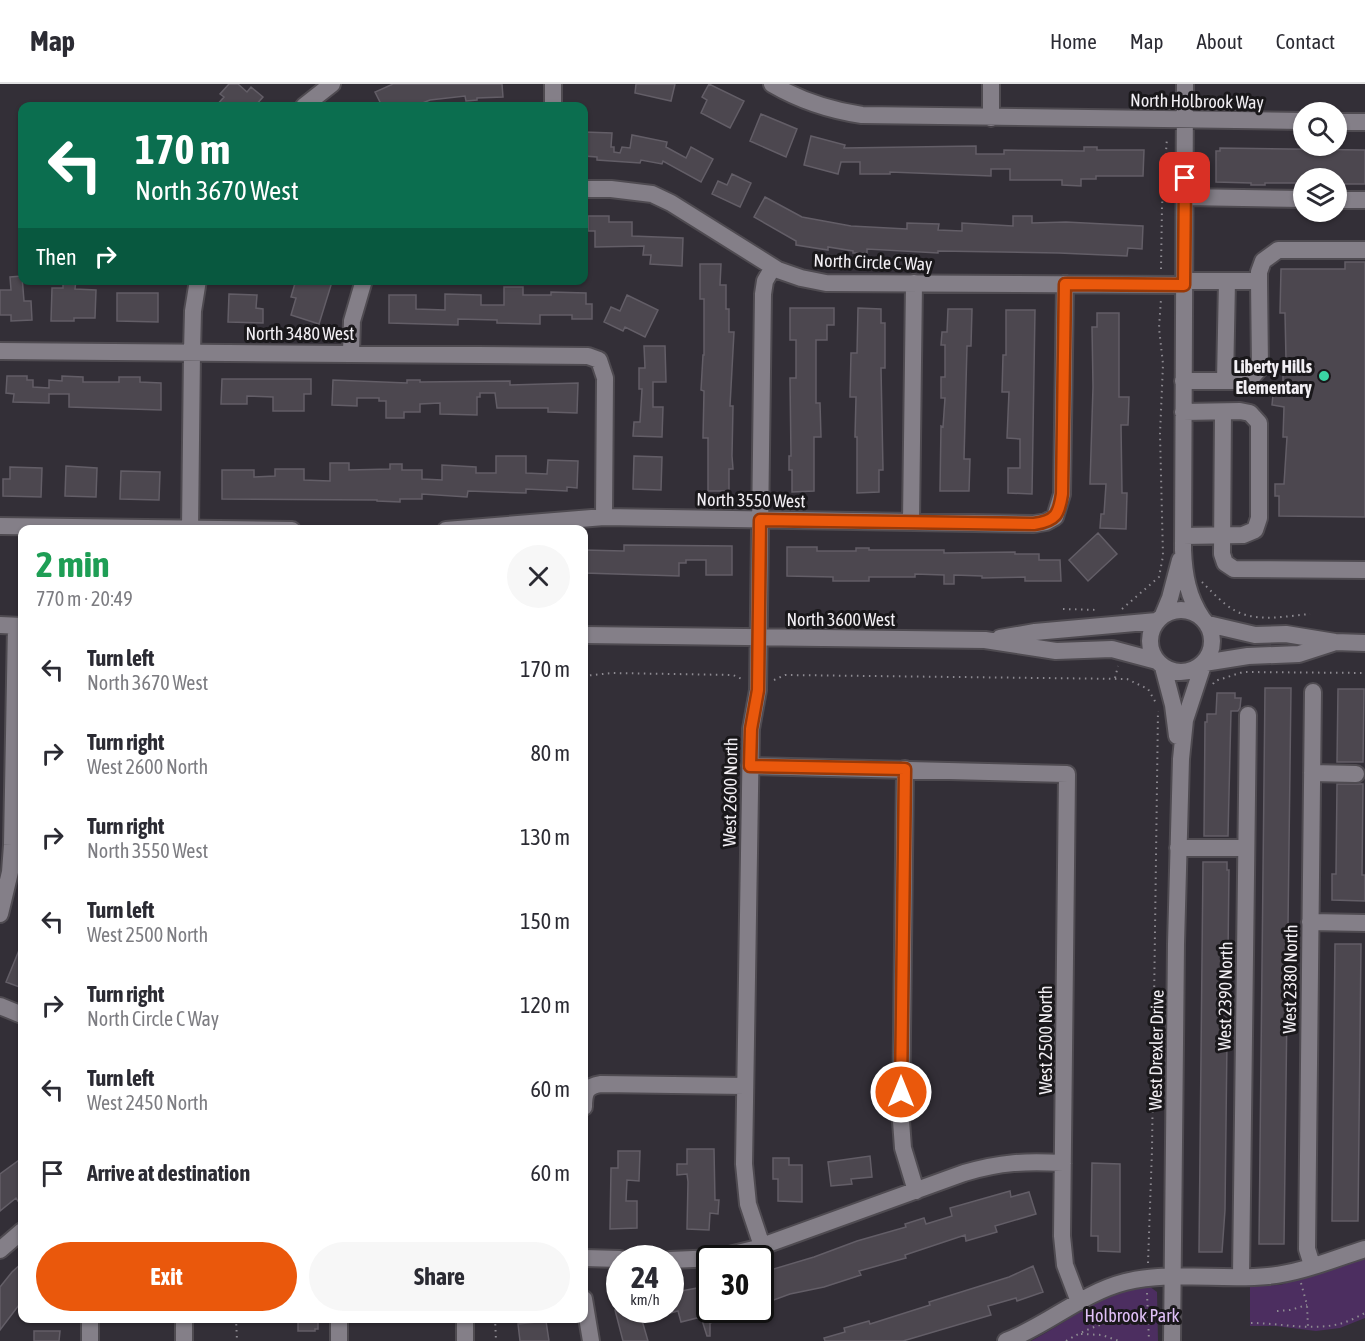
<!DOCTYPE html>
<html lang="en">
<head>
<meta charset="utf-8">
<style>
	:root { --surface:#fff; --page:#f7f7f7; --text:#2b2b33; --muted:#7c7c81; --line:#e1e1e2; --accent:#ea580c }
	body { margin:0; font-family:"Asap Condensed",sans-serif; background:var(--page); color:var(--text); height:100vh; display:flex; flex-direction:column; font-size:22px; white-space:nowrap }
	* { box-sizing:border-box; margin:0 }
	p { font-size:20px; color:var(--muted) }
	.icon { flex:none; width:33px; height:33px; fill:none; stroke:currentColor; stroke-width:2; stroke-linecap:round; stroke-linejoin:round }
	.map { position:relative; flex:1; overflow:hidden }
	.drawer { position:absolute; left:18px; top:441px; width:570px; height:798px; display:flex; flex-direction:column; background:var(--surface); border-radius:12px; box-shadow:0 2px 4px #0004 }
	.drawer>* { flex:none }
	.top-card { position:absolute; left:18px; top:18px; width:570px; height:183px; border-radius:12px; box-shadow:0 2px 4px #0004; background:#0b6e4f; color:#fff; overflow:hidden }
	.tools { position:absolute; left:1293px; top:18px; display:grid; gap:12px }
	.tools a { display:grid; place-items:center; width:54px; height:54px; border-radius:50%; background:var(--surface); box-shadow:0 2px 4px #0004; font-size:30px }
	.speed { position:absolute; left:606px; top:1161px; display:flex; gap:12px; font-size:30px; font-weight:700; text-align:center }
	.speed>* { display:grid; place-content:center; width:78px; height:78px; border-radius:50%; background:var(--surface); box-shadow:0 2px 4px #0004; line-height:1 }
	.speed small { font-size:15px; font-weight:400 }
	.speed .limit { border:3px solid #111; border-radius:9px; background:#fff; color:#111 }
	.pin { position:absolute; display:grid; place-items:center; width:51px; height:51px; color:#fff; margin:-26px; border-radius:12px; box-shadow:0 3px 9px #0006 }
	.me { position:absolute; width:66px; margin:-33px; rotate:0deg; stroke-linejoin:round; filter:drop-shadow(0 0 4px #0008) }
	.turn { display:flex; align-items:center; gap:21px; height:126px; padding:0 18px; font-size:27px }
	.turn .icon { width:78px; height:78px; stroke-width:2.5 }
	.turn b { display:block; font-size:42px; line-height:51px }
	.then { display:flex; align-items:center; height:57px; padding:0 18px; background:#0003; gap:12px; font-size:22px }
	.round { display:grid; place-items:center; flex:none; width:63px; height:63px; border-radius:32px; background:var(--page) }
	.overview { display:flex; align-items:center; justify-content:space-between; height:102px; padding:0 18px }
	h1 { font-size:36px; font-weight:700; line-height:45px; color:#1e9e55 }
	.primary-button { display:flex; gap:12px; margin-top:auto; padding:12px 18px }
	.primary-button a { flex:1; height:69px; border-radius:36px; background:var(--accent); color:#fff; font-size:24px; font-weight:700; line-height:69px; text-align:center }
	.primary-button a+a { background:var(--page); color:var(--text) }
	ul { padding:0; list-style:none }
	li { display:flex; align-items:center; gap:18px; height:84px; padding:0 18px }
	li div { flex:1 }
	li b { display:block; font-size:22px }
	li em { font-style:normal }
	header { display:flex; align-items:center; gap:36px; box-sizing:border-box; height:84px; padding:0 30px; background:var(--surface); border-bottom:2px solid var(--line) }
	header strong { font-size:28px }
	nav { display:flex; gap:33px; margin-inline-start:auto; font-size:21px }
	.map>svg:first-child { display:block }
	.green { fill:#4c2e60 }
	.building { fill:#4c474f; stroke:#635e67; stroke-width:1.5 }
	.lines { fill:none; stroke-linecap:round; stroke-linejoin:round }
	.minor-casing { stroke:#4f4b51; stroke-width:20 }
	.path { stroke:#8d8a91; stroke-width:2; stroke-dasharray:1.5 4.5; stroke-linecap:butt }
	.minor { stroke:#847f88; stroke-width:16 }
	.route-casing { stroke:#983908; stroke-width:15 }
	.route { stroke:#ea580c; stroke-width:10 }
	.poi-dot { fill:#3ad4a5; stroke:#1a181b; stroke-width:2 }
	.labels { text-anchor:middle; dominant-baseline:central; stroke-width:6; stroke-linejoin:round; paint-order:stroke }
	.street-label { font-size:18px; fill:#f2eff4; stroke:#1a181b }
	.poi-label { font-size:18px; font-weight:bold; fill:#f2eff4; stroke:#1a181b; text-anchor:end }
	.park-label { font-size:18px; fill:#e0c0f7; stroke:#1a181b }
</style>
</head>
<body>
<header>
<strong>Map</strong>
<nav><a>Home</a><a>Map</a><a>About</a><a>Contact</a></nav>
</header>
<div class="map">
<svg width="1365" height="1257" viewBox="0 0 1365 1257">
	<rect width="100%" height="100%" fill="#332f37"/>
	<path class="green" d="M1365,1175V1234L1340,1244L1316,1247L1276,1242H1250V1202L1280,1201Z
		M1142,1202H1149L1157,1208L1158,1257H1031C1068,1238 1100,1210 1142,1202Z"/>
	<path class="building" d="M229,0H238L247,8L251,3L263,13L255,22H216L224,13L220,10Z
		M393,0H502L503,13L477,14V16L466,17L465,12L430,16L415,22H382L375,8Z
		M636,0H675L671,17L635,9Z
		M709,0L744,17L730,44L701,29L707,16L702,13Z
		M761,30L797,45L786,73L750,57Z
		M584,48L612,49L611,63H614V68L620,69L622,63L630,64L632,51L667,58L666,63L686,74L691,63L713,75L701,98L663,77L662,80L641,76L640,79L597,76V73L584,72Z
		M811,52L845,61L844,64L976,62V70H1004V66L1084,67V63H1097V66H1144L1143,92H1096V95H1081V102L1062,101V96H1010V85H991V92L890,88V90H860V78H841L838,90L804,81Z
		M1220,64L1365,66V100H1339V94H1301V99H1265V101H1251V99L1216,98V67H1220Z
		M732,90L751,99L740,123L712,110L718,97L727,101Z
		M765,113L802,133L851,142L907,145V139L939,140L938,146L962,147V139L1013,142V132H1032V139L1066,138L1143,142L1142,165L1128,164L1127,172L1059,169L938,167V169L867,165V169H853V167L828,163V166L796,161V157L754,133Z
		M588,132H609V138H632V152L683,154L682,182L650,180L651,171H643L644,162L595,163V147H588Z
		M1345,178H1365V433L1279,432V412H1275V400H1284L1287,353H1283L1284,323L1272,321L1273,311H1277V307H1283V276H1286L1285,229H1280L1281,185H1345Z
		M700,180H721L720,201H726V225H729V248H734L730,322H733L732,372L733,385H729V407H708V354H703L704,307L701,306L703,271H704V215H700Z
		M22,192L24,217H31L32,236L11,237V231H0V206H11L10,193Z
		M63,196H76L75,205L96,206L95,234H74V237H51L52,204H63Z
		M296,196L314,200L315,196L332,198L319,240L291,231L296,214L291,213Z
		M504,203H523V211H551V208L586,209V220H592V235H572V231H540V240L497,239V236L458,235V241L389,239V211H416V225L445,226V210L481,211V221H504Z
		M117,209H158V238L117,237Z
		M229,210L257,211L256,224L263,225V239L228,238Z
		M627,211L658,226L645,253L625,243L623,247L604,238L611,223L620,227Z
		M790,224H834V241H827V256H816V319H820L821,353H814V407L792,408V386H789V372H791L790,294H796V256H790Z
		M858,224L881,225V239H885V284H881L883,386H879V408L857,409V353H855L856,313H850L851,269H857Z
		M948,225H972L971,262H967L964,375H970L969,407H940L941,342L943,343L945,314H941V293H945V261H941L942,248H947Z
		M1006,226H1035L1032,410L1008,409V384H1020V355L1007,354L1009,308H1002L1003,271H1006Z
		M1097,229H1119V313H1129L1128,341H1121L1122,409H1127L1126,445L1100,444L1101,430H1104L1106,400H1090L1093,303L1092,243H1097Z
		M644,262H665L666,298H653V323H663L662,353L633,352L634,338H640L642,305H639V284H645Z
		M7,292H27V296H33V303L49,304V296L62,297V292L83,293V298H119V293H140V298L161,299V326L69,323V310H49V319L13,318L14,310L6,309Z
		M222,295H311V310H304V327H273V313L247,312V320H221Z
		M333,296L407,299V296H420V298L510,297V301L578,299L577,329L548,328V324H497L495,309H480V313H477V331L440,330V319L420,320V328H404V334H386V317H379V314H357V322L332,321Z
		M496,372H526V389L547,390L548,376L578,377L577,404L567,403V407L526,405V409L468,407L467,413L422,410V415H400V418L377,417V416L222,415V386H254V393L275,392V385H304V396L330,397V379H349V386L390,385V380H402V386H422V395L442,396V381L476,383V389H496Z
		M634,372L662,373L661,406L633,405Z
		M66,382L97,384L96,413L65,412Z
		M10,383L42,384L41,413L3,412V395H10Z
		M121,387L160,388L159,416L120,415Z
		M1098,449L1117,470L1088,497L1069,476Z
		M624,461L732,462V491H706V476H686V479H679V492L584,489V466L624,467Z
		M787,463H817V467H856V464H869V466H944V469L1015,468V470H1039V476H1060L1061,497H1025V493L982,494V492L954,491V500H944V491L915,490V493H869V497H833V493L787,492Z
		M1265,604H1291L1284,1160H1259Z
		M1338,605H1364L1363,678H1337Z
		M1217,609H1235V614H1241L1240,624L1238,627H1231L1228,752H1204L1205,638H1207V630H1216Z
		M1337,700H1363L1362,791H1365V817L1332,816V790H1336Z
		M1203,778H1227V786H1229L1225,1126L1222,1168H1199Z
		M22,859V904L6,898Z
		M1335,860H1361L1358,1137H1332Z
		M687,1065H714L715,1116H719L718,1130L710,1129L709,1146L687,1145L688,1098L687,1090L677,1091V1080H687Z
		M618,1067H640L639,1097L627,1096L626,1117H637V1144L610,1145L611,1084H618Z
		M870,1072L872,1093L851,1095L852,1100L831,1102L828,1078Z
		M22,1074V1123L16,1114L0,1127V1090Z
		M773,1074H789V1081H802V1118L778,1117V1095H773Z
		M1092,1079L1120,1080V1168L1098,1167V1152H1091Z
		M1010,1107L1011,1113L1029,1108L1036,1130L995,1142L997,1148L966,1157L965,1151L905,1171L906,1174L859,1187L861,1191L824,1203L790,1210L760,1221V1189L814,1173L857,1157L906,1143L905,1140L924,1134L926,1140L952,1132L950,1124Z
		M22,1179V1217L0,1246V1203L12,1188Z
		M1033,1182L1043,1208L1017,1217L1016,1214L988,1222L991,1231L903,1257H825L824,1254L845,1248L844,1244L869,1237L870,1240L930,1221L929,1218L1009,1193Z
		M708,1202L710,1226L743,1227L710,1239V1252H707L701,1233L681,1238L678,1227L670,1229V1209Z
		M615,1226H639L648,1257H623Z
		M298,1234H318V1245H315V1247H298Z
		M546,1237L549,1257H520L518,1240Z
		M34,1247H60L59,1257H34Z"/>
	<g class="lines">
		<defs>
			<path id="minor" d="M772,0C801,17 829,26 862,31L1304,37
				M1185,0L1183,466C1184,491 1188,513 1202,534
				M304,22L332,0
				M553,22V0
				M991,34V0
				M1336,38H1365
				M584,105H611L652,110L671,119L778,186L801,194L826,199L1184,201
				M1185,113L1304,115
				M1336,116H1365
				M1259,197V188L1263,177L1278,166H1365
				M0,267L588,272L599,276L605,294L604,433
				M351,268L352,237L364,196
				M1183,297H1236L1250,295L1260,284L1259,197H1184
				M1225,297L1227,197
				M1223,328L1222,470L1225,479L1234,485L1365,486
				M911,438L914,199
				M0,442L292,446
				M190,446L192,268L193,227L198,196
				M446,446L604,433L1034,440L1046,438L1055,433L1062,410L1065,200
				M1183,452L1243,451L1255,446L1259,434V339L1250,329L1240,327L1183,328
				M1150 557a31 31 0 1 1 62 0a31 31 0 1 1-62 0Z
				M1163,531L1170,514L1180,476
				M1208,540L1255,551L1286,550L1335,558L1365,559
				M0,541L22,542
				M584,551L985,556L1056,567L1112,565L1157,577
				M1000,554L1035,548L1157,537
				M1204,579L1248,572L1299,570L1333,559
				M1163,583L1173,621L1177,652
				M750,682L1067,690L1062,1152L1065,1181L1079,1218
				M905,685L901,1037L903,1064L916,1107
				M1312,689L1356,690
				M1178,764H1246
				M0,830L10,788L12,761L16,542
				M1310,838L1365,839
				M0,922L22,931
				M584,1023C584,1009 586,1002 601,1000L745,1002
				M762,1162L748,1120L744,1080L751,645L758,606L763,210L765,197L773,183
				M0,1166L22,1147
				M584,1174L620,1175
				M670,1176L717,1174L754,1165L964,1089C1001,1078 1026,1077 1063,1079
				M1312,1181L1307,1165L1313,608
				M1241,1193L1248,631
				M584,1215L591,1257
				M90,1257V1234
				M184,1257V1234
				M339,1257V1234
				M465,1257V1234
				M1006,1257C1048,1241 1082,1209 1125,1198C1172,1186 1220,1197 1268,1192C1301,1189 1333,1175 1365,1165
				M1172,1257L1176,860L1181,675L1185,636L1203,581"/>
		</defs>
		<use href="#minor" class="minor-casing"/>
		<path class="path" d="M1161,185L1162,122L1167,54
			M1202,498C1211,507 1223,520 1234,526C1256,539 1286,532 1310,530
			M1063,525L1099,526
			M1122,525L1159,493L1163,472L1160,350L1163,280L1159,244L1161,215
			M584,592L612,589L733,591L744,596
			M1115,594L1118,582
			M774,596L785,591L1127,595L1148,605L1156,619
			M1213,600L1215,597L1243,588L1365,589
			M1148,1179L1152,1066L1158,627
			M1301,1199L1307,1221L1308,1243
			M1147,1209L1149,1257
			M1277,1227L1290,1226L1307,1221
			M236,1234L237,1257
			M495,1234L496,1257
			M1251,1239C1280,1239 1310,1247 1339,1240C1348,1238 1357,1233 1365,1229
			M1081,1250L1102,1251L1119,1257
			M1066,1257C1097,1238 1121,1234 1158,1234"/>
		<use href="#minor" class="minor"/>
	</g>
	<g class="lines">
		<defs>
			<path id="route" d="M901,1008L905,685L750,682L751,645L758,606L760,436L1034,440C1056,437 1059,430 1062,410L1065,200L1184,201L1185,94"/>
		</defs>
		<use href="#route" class="route-casing"/>
		<use href="#route" class="route"/>
	</g>
	<circle class="poi-dot" cx="1324" cy="292" r="6"/>
	<g class="labels">
		<g class="street-label">
			<text transform="translate(1197 17) rotate(1)">North Holbrook Way</text>
			<text transform="translate(873 178) rotate(2)">North Circle C Way</text>
			<text x="300" y="249">North 3480 West</text>
			<text transform="translate(751 416) rotate(1)">North 3550 West</text>
			<text x="841" y="535">North 3600 West</text>
			<text transform="translate(730 708) rotate(-89)">West 2600 North</text>
			<text transform="translate(1290 895) rotate(-89)">West 2380 North</text>
			<text transform="translate(1225 912) rotate(-89)">West 2390 North</text>
			<text transform="translate(1045 956) rotate(-90)">West 2500 North</text>
			<text transform="translate(1156 966) rotate(-89)">West Drexler Drive</text>
		</g>
		<g class="poi-label">
			<text x="1312" y="282">Liberty Hills<tspan x="1312" dy="21">Elementary</tspan></text>
		</g>
		<g class="park-label">
			<text x="1132" y="1231">Holbrook Park</text>
		</g>
	</g>
</svg>
<div class="tools">
<a><svg class="icon" aria-label="search" viewBox="0 0 24 24"><circle cx="10" cy="10" r="6"/><path d="M15 15l6 6"/></svg></a>
<a><svg class="icon" aria-label="layers" viewBox="0 0 24 24"><path d="M12 4l9 5-9 5-9-5zM3 14l9 5 9-5"/></svg></a>
</div>
<div class="speed"><div>24<small>km/h</small></div><div class="limit">30</div></div>
<div class="pin" style="left:1185px;top:94px;background:#d93025"><svg class="icon" aria-label="arrive" viewBox="0 0 24 24"><path d="M6 21V4h12l-3 4 3 4H6"/></svg></div>
<svg class="me" style="left:901px;top:1008px" viewBox="-20 -20 40 40"><circle r="17" fill="#ea580c" stroke="#fff" stroke-width="3"/><path d="M0-11L8 9 0 5-8 9z" fill="#fff"/></svg>
<div class="top-card">
<div class="turn"><svg class="icon" aria-label="left" viewBox="0 0 24 24"><path d="M17 20v-9H6M10 6l-5 5 5 5"/></svg><div><b>170 m</b>North 3670 West</div></div>
<div class="then">Then<svg class="icon" aria-label="right" viewBox="0 0 24 24"><path d="M7 20v-9h11M14 6l5 5-5 5"/></svg></div>
</div>
<section class="drawer">
<div class="overview"><div><h1>2 min</h1><p>770 m · 20:49</p></div><a class="round"><svg class="icon" aria-label="close" viewBox="0 0 24 24"><path d="M6 6l12 12M18 6L6 18"/></svg></a></div>
<ul>
<li><svg class="icon" aria-label="left" viewBox="0 0 24 24"><path d="M17 20v-9H6M10 6l-5 5 5 5"/></svg><div><b>Turn left</b><p>North 3670 West</p></div><em>170 m</em></li>
<li><svg class="icon" aria-label="right" viewBox="0 0 24 24"><path d="M7 20v-9h11M14 6l5 5-5 5"/></svg><div><b>Turn right</b><p>West 2600 North</p></div><em>80 m</em></li>
<li><svg class="icon" aria-label="right" viewBox="0 0 24 24"><path d="M7 20v-9h11M14 6l5 5-5 5"/></svg><div><b>Turn right</b><p>North 3550 West</p></div><em>130 m</em></li>
<li><svg class="icon" aria-label="left" viewBox="0 0 24 24"><path d="M17 20v-9H6M10 6l-5 5 5 5"/></svg><div><b>Turn left</b><p>West 2500 North</p></div><em>150 m</em></li>
<li><svg class="icon" aria-label="right" viewBox="0 0 24 24"><path d="M7 20v-9h11M14 6l5 5-5 5"/></svg><div><b>Turn right</b><p>North Circle C Way</p></div><em>120 m</em></li>
<li><svg class="icon" aria-label="left" viewBox="0 0 24 24"><path d="M17 20v-9H6M10 6l-5 5 5 5"/></svg><div><b>Turn left</b><p>West 2450 North</p></div><em>60 m</em></li>
<li><svg class="icon" aria-label="arrive" viewBox="0 0 24 24"><path d="M6 21V4h12l-3 4 3 4H6"/></svg><div><b>Arrive at destination</b></div><em>60 m</em></li>
</ul>
<div class="primary-button"><a>Exit</a><a>Share</a></div>
</section>
</div>
</body>
</html>
